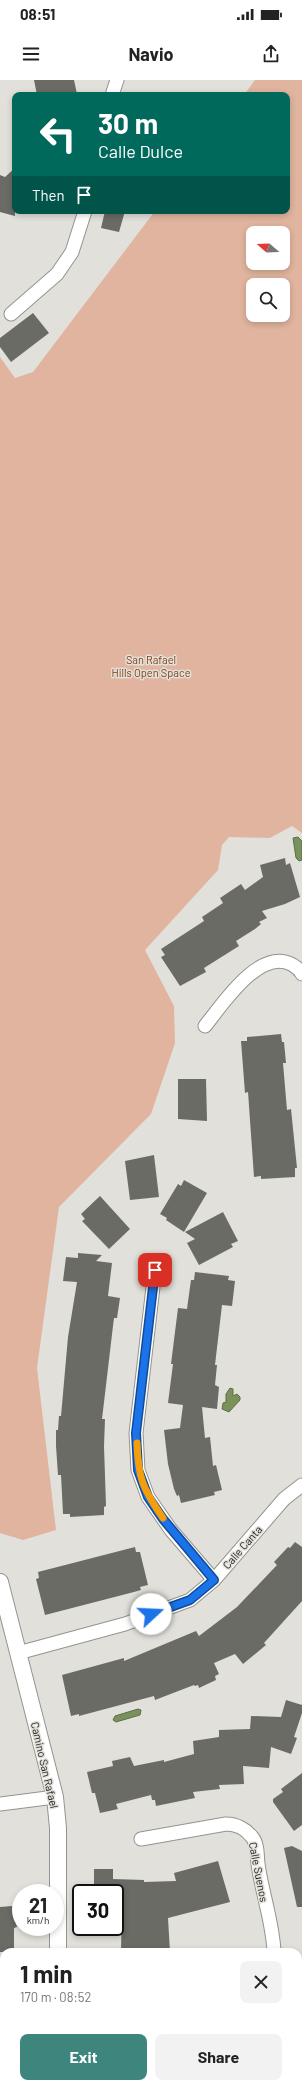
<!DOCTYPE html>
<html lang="en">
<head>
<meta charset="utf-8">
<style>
	:root { --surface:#fff; --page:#f2f2f2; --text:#222; --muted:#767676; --accent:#3e857e }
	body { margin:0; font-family:Barlow,sans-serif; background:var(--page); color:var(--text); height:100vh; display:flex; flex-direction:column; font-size:15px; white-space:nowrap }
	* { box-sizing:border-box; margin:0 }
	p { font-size:13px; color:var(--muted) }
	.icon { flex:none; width:22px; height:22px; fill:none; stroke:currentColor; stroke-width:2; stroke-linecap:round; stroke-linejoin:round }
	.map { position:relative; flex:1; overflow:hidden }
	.drawer { position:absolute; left:0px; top:1868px; width:302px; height:140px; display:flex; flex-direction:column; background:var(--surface); border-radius:12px 12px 0 0; box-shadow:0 2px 6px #0003 }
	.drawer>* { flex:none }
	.guide { position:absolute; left:12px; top:12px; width:278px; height:122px; border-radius:8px; box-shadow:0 2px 6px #0003; background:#00695c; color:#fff; overflow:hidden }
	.needle { width:26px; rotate:289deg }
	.fabs { position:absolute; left:246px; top:146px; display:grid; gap:8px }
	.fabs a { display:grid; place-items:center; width:44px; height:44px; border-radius:8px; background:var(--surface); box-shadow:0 2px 6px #0003; font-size:20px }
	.speed { position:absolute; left:12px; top:1804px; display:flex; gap:8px; font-size:20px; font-weight:700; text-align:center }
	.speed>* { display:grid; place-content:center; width:52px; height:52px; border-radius:50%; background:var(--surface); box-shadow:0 2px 6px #0003; line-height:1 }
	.speed small { font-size:10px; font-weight:400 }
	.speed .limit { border:2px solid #111; border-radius:6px; background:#fff; color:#111 }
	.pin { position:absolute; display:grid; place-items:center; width:34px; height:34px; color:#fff; margin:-17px; border-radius:8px; box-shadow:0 2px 6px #0006 }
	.me { position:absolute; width:44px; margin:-22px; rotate:70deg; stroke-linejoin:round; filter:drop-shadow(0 0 3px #0008) }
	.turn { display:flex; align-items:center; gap:14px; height:84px; padding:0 20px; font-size:18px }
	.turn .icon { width:52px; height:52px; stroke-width:2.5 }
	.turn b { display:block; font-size:28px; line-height:34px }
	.then { display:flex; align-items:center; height:38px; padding:0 20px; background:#0003; gap:8px; font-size:15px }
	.round { display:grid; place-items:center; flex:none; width:42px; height:42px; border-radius:8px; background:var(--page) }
	.summary { display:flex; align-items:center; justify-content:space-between; height:68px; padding:0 20px }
	h1 { font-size:24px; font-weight:700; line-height:30px }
	.primary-button { display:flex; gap:8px; margin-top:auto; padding:8px 20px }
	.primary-button a { flex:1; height:46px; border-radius:8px; background:var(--accent); color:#fff; font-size:16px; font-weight:700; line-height:46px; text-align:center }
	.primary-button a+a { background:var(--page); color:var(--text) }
	.status { display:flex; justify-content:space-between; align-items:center; height:28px; padding:0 20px; background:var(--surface); direction:ltr }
	.status svg { height:11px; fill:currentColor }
	header { display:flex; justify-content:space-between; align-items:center; height:52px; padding:0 20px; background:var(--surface); font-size:18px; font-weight:700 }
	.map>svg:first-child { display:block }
	.green { fill:#e0b49e; fill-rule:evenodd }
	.water { fill:#7a915b; stroke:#5e6e48 }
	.building { fill:#6b6b65 }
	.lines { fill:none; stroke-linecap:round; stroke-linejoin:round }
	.minor-casing { stroke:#95938d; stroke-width:15 }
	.tertiary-casing { stroke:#95938d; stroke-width:18 }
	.minor { stroke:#fff; stroke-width:13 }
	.tertiary { stroke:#fff; stroke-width:16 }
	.route-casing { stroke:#114b97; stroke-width:10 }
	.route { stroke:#1a73e8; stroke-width:7 }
	.slow { stroke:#f59e0b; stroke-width:7 }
	.labels { text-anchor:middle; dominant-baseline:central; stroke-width:3; stroke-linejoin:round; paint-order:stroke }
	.park-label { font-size:11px; fill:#823b0d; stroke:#e2e0da }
	.street-label { font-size:11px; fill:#1d1c1a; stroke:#e2e0da }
</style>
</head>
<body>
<div class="status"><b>08:51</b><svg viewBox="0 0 49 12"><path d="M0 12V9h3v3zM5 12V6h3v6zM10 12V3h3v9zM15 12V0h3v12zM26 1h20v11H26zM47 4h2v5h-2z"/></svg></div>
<header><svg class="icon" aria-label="menu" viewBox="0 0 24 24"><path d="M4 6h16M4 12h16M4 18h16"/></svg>Navio<svg class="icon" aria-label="share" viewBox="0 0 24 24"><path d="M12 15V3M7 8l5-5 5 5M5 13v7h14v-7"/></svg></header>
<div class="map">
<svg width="302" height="2008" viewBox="0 0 302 2008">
	<rect width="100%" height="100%" fill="#e2e0da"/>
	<path class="green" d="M255,0H302V753L292,746L270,758L229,757L222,765L218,790L145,870L174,926L175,963L151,1034L59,1127L37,1288L56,1450L23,1460L0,1453V277L15,298L33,292L155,131H287V15H244ZM253,153H283V183H253ZM253,205H283V235H253Z"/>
	<path class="water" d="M298,757L302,761V780L299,781L296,778L293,758Z
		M230,1308L233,1309V1316L237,1314L240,1317V1320L229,1332L222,1329L223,1323L226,1322V1314Z
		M138,1629L141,1630L140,1635L116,1642L113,1640L115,1636Z"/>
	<path class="building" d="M34,0H74L77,14L37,15Z
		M15,88V136L0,132V95L5,97Z
		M105,131H125L119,152L101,148Z
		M33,233L49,253L11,282L0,267V258Z
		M285,778L286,785L290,783L300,817L285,824L262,831L267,838L259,842L261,844L255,849L236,861L239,866L204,888L206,892L180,906L161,877L165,875L161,869L204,841L202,837L223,823L220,818L241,804L245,810L263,797L260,785Z
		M281,954L282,962H284L286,983H283L287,1030L291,1029L297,1088H295V1097L261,1099V1096L254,1097L248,1012L245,1013L241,961H247V957Z
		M178,999H206L207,1041L178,1039Z
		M154,1075L159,1117L130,1120L125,1081Z
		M184,1100L207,1113L184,1152L166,1140L167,1138L160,1134L178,1104L181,1106Z
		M100,1116L130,1149L109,1169L82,1141L85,1139L81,1134Z
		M223,1132L238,1161L231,1164L233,1167L199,1185L187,1163L195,1159L185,1152Z
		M78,1173L102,1175L96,1181L112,1183L108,1216L120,1218L117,1238H114L113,1246L102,1339H105L104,1366L106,1426L104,1427V1435L70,1437V1434H63L61,1395H58L56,1366V1350H58L59,1336H61L68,1257L77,1202L63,1201L66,1177L78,1178Z
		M195,1192L229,1196L228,1200L235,1201L232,1226L222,1225L215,1285H217L215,1305L219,1307L217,1329L202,1327L205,1358L210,1357L213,1386L216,1385L222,1410L214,1412L215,1415L181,1423L179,1415L177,1416L174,1409L168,1384L164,1350L180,1348L183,1325L168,1323L173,1284H171L178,1228L187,1229L190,1207L191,1200H194Z
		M295,1462L302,1467V1521L264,1563L266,1565L243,1584L235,1574L214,1583L219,1594L215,1596L216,1600L199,1608L198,1605L195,1606L194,1605L155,1620L154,1616L79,1636V1634L71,1636L62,1595L124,1578V1581L196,1551L199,1556L237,1527L277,1485L274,1482L288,1467L290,1468Z
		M135,1467L136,1472H140L148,1505L140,1507L141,1510L134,1512L45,1535L36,1499L39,1498L38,1492Z
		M286,1620L302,1625V1633L294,1657L297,1658L291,1674L271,1667L269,1688L243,1686L244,1704L219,1705L220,1709L193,1712L195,1718L156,1726L155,1720H152L151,1715L116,1724L118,1729L100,1733L95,1713H92L87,1692L113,1686L112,1681L130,1677L134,1686L164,1680V1682L194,1674L193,1661L219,1657V1650L250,1649L251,1636L281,1637Z
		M302,1693V1745L294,1751L273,1722V1719L283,1712L281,1709Z
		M292,1766L302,1771V1827H297L284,1768Z
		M218,1781L230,1822L168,1838L170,1872H121L122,1813H94V1789H113V1799L144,1800V1802L176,1801L174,1793Z
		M12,1826L17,1847L14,1848V1872H0V1827Z"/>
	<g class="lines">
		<defs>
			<path id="minor" d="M112,15L117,0
				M11,234L57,194L72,172L85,131
				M205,946C222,925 259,868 291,884C296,887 299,888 302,894
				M155,1190L136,1353L138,1390L148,1417L171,1450L214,1500
				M18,1573L125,1544L190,1520L214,1500L284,1419L302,1405
				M0,1724L55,1717
				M141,1759L226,1744C236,1744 246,1749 252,1757C258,1764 257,1775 258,1784C262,1813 273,1843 274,1872
				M298,1946H302"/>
			<path id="tertiary" d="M0,1502L55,1717L58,1748V1872
				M57,2008V2004"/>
		</defs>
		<use href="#minor" class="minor-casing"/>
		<use href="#tertiary" class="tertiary-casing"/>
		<use href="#minor" class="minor"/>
		<use href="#tertiary" class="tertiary"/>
	</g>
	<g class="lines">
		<defs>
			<path id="route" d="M151,1534L190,1520L214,1500L163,1439L148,1417L138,1390L136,1353L155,1190"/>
		</defs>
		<use href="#route" class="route-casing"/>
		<use href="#route" class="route"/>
		<path class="slow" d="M137,1363C138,1398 143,1409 163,1438"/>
	</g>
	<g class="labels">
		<g class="park-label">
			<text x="151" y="579">San Rafael<tspan x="151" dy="13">Hills Open Space</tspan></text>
		</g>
		<g class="street-label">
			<text transform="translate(242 1467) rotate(-49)">Calle Canta</text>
			<text transform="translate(45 1685) rotate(77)">Camino San Rafael</text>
			<text transform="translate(259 1792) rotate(79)">Calle Suenos</text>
		</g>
	</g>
</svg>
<div class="fabs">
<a><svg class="needle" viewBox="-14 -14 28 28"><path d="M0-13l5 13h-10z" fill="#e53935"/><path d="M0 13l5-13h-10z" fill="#767676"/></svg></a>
<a><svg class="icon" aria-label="search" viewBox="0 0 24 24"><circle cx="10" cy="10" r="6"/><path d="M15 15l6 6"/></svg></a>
</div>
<div class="speed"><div>21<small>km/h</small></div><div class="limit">30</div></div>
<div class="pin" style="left:155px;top:1190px;background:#d93025"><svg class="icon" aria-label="arrive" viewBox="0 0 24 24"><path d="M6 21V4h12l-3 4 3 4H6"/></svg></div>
<svg class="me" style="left:151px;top:1534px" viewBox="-20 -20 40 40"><circle r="19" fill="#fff"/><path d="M0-13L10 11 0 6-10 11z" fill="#1a73e8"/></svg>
<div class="guide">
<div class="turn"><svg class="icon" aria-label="left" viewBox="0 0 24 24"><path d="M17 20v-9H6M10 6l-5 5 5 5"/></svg><div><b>30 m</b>Calle Dulce</div></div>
<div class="then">Then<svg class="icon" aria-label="arrive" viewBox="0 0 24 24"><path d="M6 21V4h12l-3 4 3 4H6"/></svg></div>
</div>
<section class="drawer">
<div class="summary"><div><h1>1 min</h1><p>170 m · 08:52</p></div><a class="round"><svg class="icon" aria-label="close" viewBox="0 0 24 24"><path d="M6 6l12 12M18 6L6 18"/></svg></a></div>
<div class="primary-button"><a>Exit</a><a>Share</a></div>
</section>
</div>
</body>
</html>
